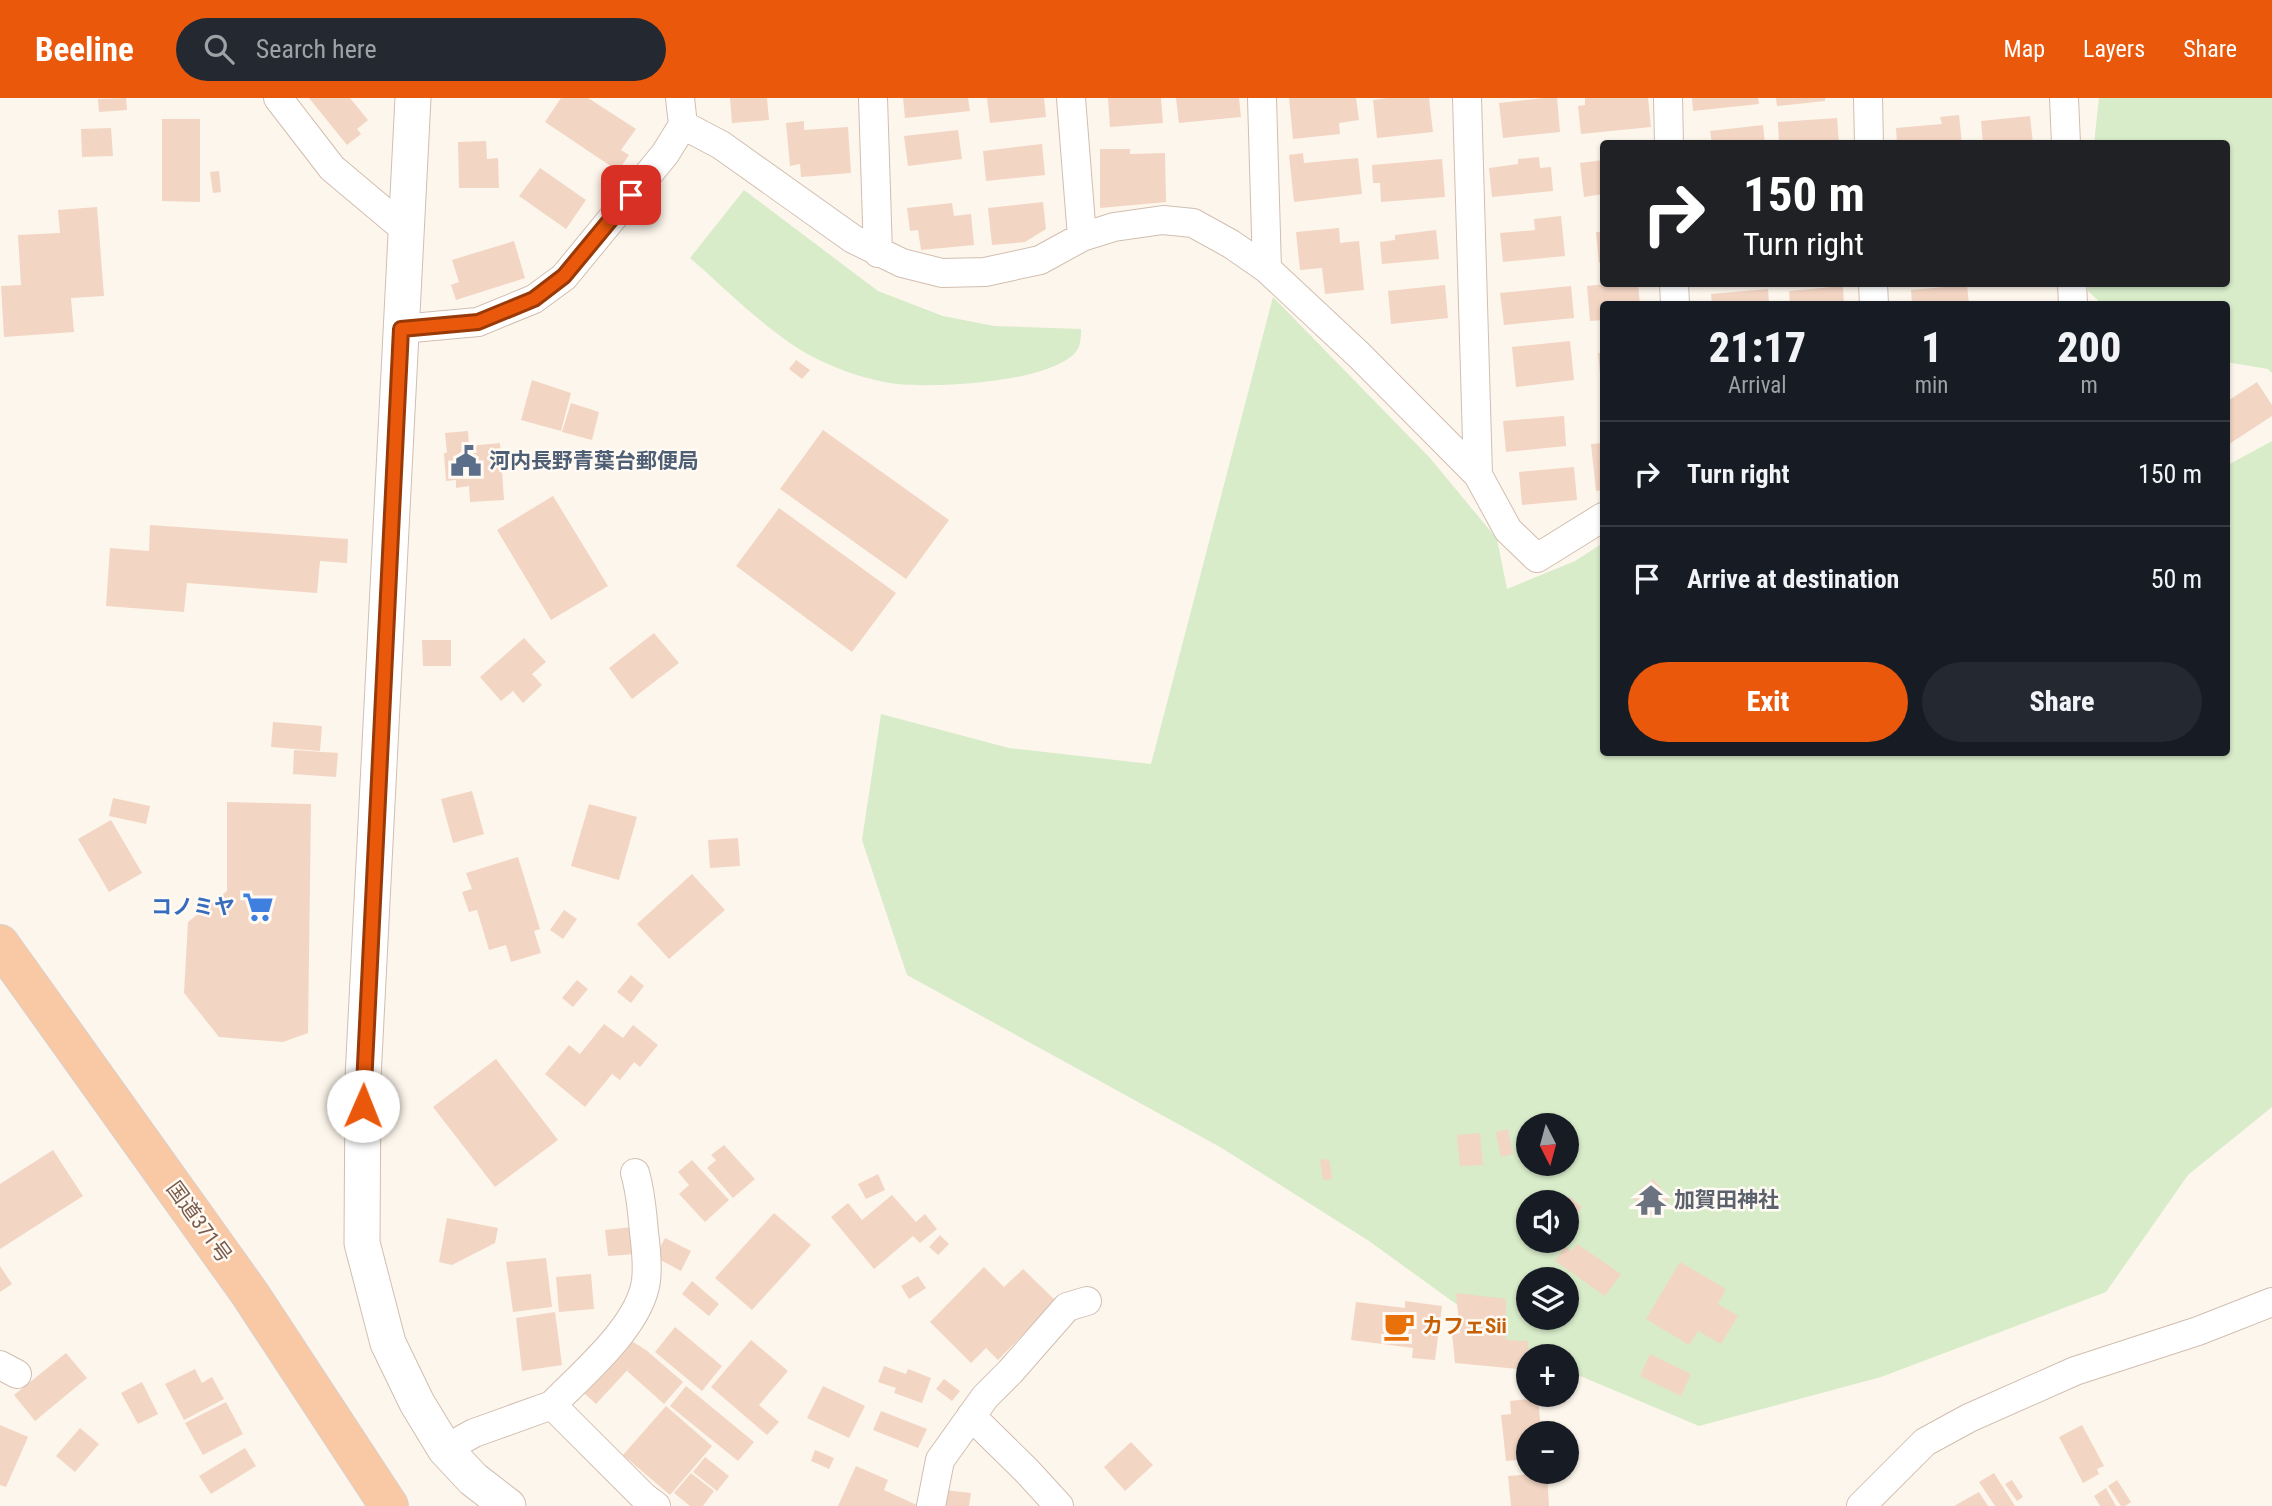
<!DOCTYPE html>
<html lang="en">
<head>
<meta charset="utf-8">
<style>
	:root { --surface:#171b24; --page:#242831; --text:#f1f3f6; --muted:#9ea1a6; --line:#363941; --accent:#ea580c }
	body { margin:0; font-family:"Roboto Condensed","Noto Sans JP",sans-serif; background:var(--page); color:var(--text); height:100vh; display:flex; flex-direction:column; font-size:26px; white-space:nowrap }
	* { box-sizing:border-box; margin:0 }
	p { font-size:23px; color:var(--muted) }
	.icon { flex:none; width:38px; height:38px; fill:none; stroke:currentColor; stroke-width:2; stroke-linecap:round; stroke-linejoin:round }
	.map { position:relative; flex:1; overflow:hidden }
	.side { position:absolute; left:1600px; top:203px; width:630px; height:455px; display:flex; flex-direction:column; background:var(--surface); border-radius:7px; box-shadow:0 2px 5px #0004 }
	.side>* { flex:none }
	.top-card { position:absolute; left:1600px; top:42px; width:630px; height:147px; border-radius:7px; box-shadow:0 2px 5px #0004; background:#202124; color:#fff; overflow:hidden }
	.needle { width:46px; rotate:174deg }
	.tools { position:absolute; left:1516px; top:1015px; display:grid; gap:14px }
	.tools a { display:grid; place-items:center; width:63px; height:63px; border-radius:50%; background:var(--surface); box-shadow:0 2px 5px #0004; font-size:35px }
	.pin { position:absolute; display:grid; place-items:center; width:60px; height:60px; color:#fff; margin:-30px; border-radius:14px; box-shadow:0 4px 10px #0006 }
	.me { position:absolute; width:77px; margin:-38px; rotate:1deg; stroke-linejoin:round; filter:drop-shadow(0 0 5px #0008) }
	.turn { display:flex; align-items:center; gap:24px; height:147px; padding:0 28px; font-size:32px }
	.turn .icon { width:91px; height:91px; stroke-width:2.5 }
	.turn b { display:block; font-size:49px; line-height:60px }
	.eta { display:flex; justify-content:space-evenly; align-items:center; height:119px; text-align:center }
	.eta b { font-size:42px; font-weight:800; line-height:49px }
	.cta { display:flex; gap:14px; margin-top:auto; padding:14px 28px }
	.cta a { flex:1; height:80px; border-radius:42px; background:var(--accent); color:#fff; font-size:28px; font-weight:800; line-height:80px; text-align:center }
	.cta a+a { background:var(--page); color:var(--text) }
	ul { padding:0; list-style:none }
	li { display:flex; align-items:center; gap:21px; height:105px; padding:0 28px; border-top:2px solid var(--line) }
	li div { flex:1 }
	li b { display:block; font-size:26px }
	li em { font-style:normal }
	header { display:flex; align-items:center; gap:42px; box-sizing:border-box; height:98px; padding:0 35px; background:var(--accent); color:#fff }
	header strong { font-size:33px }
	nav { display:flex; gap:38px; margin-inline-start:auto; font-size:24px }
	.search { width:490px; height:63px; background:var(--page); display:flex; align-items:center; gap:18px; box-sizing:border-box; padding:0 24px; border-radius:38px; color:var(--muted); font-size:26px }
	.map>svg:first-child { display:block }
	.green { fill:#d8ecc9; fill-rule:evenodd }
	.building { fill:#f3d5c3 }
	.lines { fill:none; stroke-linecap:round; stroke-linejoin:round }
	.minor-casing { stroke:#d1beb0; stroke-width:30 }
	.tertiary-casing { stroke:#d1beb0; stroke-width:37 }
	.trunk-casing { stroke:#dad1cd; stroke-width:40 }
	.minor { stroke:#fff; stroke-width:28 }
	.tertiary { stroke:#fff; stroke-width:35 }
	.trunk { stroke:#f9c8a4; stroke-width:38 }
	.route-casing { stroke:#983908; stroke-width:18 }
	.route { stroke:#ea580c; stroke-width:12 }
	.labels { text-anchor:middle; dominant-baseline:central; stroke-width:5; stroke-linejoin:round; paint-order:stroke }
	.service-label { font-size:21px; font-weight:bold; fill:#4e5e75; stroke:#fffaf3; text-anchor:start }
	.shop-label { font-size:21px; font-weight:bold; fill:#366cbe; stroke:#fffaf3; text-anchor:end }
	.worship-label { font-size:21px; font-weight:bold; fill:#5b616d; stroke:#fffaf3; text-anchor:start }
	.street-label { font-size:21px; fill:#7a5c4d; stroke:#fffaf3 }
	.food-label { font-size:21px; font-weight:bold; fill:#c56008; stroke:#fffaf3; text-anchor:start }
</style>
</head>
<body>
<header>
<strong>Beeline</strong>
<div class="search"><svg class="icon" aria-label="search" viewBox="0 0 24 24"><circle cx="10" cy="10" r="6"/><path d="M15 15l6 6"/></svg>Search here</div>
<nav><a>Map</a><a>Layers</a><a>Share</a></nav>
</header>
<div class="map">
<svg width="2272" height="1408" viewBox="0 0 2272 1408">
	<rect width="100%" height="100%" fill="#fdf6ec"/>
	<path class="green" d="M2099,0H2272V275L2268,271L2226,264V206H2108L2101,205L2088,193V186H2226V46L2094,45Z
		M744,92L878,193L943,218L994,228L1081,231C1081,240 1081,249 1074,256C1044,285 938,290 897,286C870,283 839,272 815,260C773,239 727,192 690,160Z
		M1273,199L1430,360L1497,441L1507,491L1575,463L1603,445V654H2226V368L2272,343V1009L2188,1077L2106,1194L1881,1279L1699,1328L1566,1272V1258H1534L1521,1253L1369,1143L1220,1049L907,877L862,742L881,616L1009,650L1151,666ZM1528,1027H1566V1066H1528ZM1528,1104H1566V1143H1528ZM1528,1181H1566V1220H1528Z"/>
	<path class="building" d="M126,0L127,12L99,14L98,1Z
		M309,0H350L368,22L357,31L361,36L347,47Z
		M561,0H588L636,31L621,52L629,57L618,73L545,24Z
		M730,0H767L769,22L732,25Z
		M903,0H968L970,13L905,20Z
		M987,0H1044L1046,19L990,25Z
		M1108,0H1161L1163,25L1110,29Z
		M1176,0H1239L1241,19L1179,25Z
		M1289,0H1356L1359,22L1339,25L1340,36L1293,41Z
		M1387,0H1429L1433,34L1377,40L1373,2Z
		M1544,0H1557L1560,34L1503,40L1499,5Z
		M1585,0H1648L1651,29L1581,36L1578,8L1585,7Z
		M1692,0H1758L1759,6L1693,13Z
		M1776,0H1825V3L1777,8Z
		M1959,17L1962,46H1897L1896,30L1942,26L1940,19Z
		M2030,18L2033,46H1983L1981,23Z
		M1837,20L1839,46H1779L1778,24Z
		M162,21H200V104L162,103Z
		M804,23V32L848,29L851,75L801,79L800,66L790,68L786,25Z
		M1763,27L1765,46H1712L1710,33Z
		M111,30L113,58L82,59L81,31Z
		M958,32L962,61L908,68L904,38Z
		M486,43L487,61L498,60L499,90H459L458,44Z
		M1042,46L1045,77L986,83L983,53Z
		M1100,51H1130V56L1165,55L1166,104L1100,110Z
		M1303,55L1304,65L1358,60L1362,96L1294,104L1289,57Z
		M1539,59L1540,70L1551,69L1553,93L1492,99L1489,70L1518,66V61Z
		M1442,61L1445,99L1381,104L1380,85H1373L1372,67Z
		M1603,62V96L1584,99L1580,65Z
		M540,70L586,102L566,131L519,98Z
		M219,73L221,94L213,95L210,74Z
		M1043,104L1046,131L1025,144L992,147L988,110Z
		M952,105L954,118L971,116L974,147L921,152L918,132L910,133L907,110Z
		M97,109L104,198L71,200L74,234L4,239L1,188L21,187L18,137L60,135L58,112Z
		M1561,118L1565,158L1503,164L1500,135L1535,132L1534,121Z
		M1339,130L1340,145L1359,143L1364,192L1325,196L1322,170L1300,172L1296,134Z
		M1436,132L1439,161L1382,166L1380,144L1395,142V137Z
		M1596,134H1603V164L1599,165Z
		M514,143L525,180L456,202L451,187L459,184L452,162Z
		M1607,186H1638L1640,206H1603V222L1590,223L1587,188Z
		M1445,187L1448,220L1391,226L1388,193Z
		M1967,187L1969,206H1912L1911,192Z
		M1571,188L1574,220L1504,227L1500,195Z
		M1843,188L1844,206H1790L1789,193Z
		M1768,191L1769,206H1712L1711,196Z
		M1570,243L1574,282L1516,289L1512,249Z
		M1598,255H1603V284H1601Z
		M796,262L810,272L802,281L789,271Z
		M532,282L571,295L561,333L521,322Z
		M2257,284L2272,307V318L2226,348V304Z
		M571,305L599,314L592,342L562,334Z
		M1564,318L1566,348L1506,354L1503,323Z
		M823,332L949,422L906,481L780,391Z
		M468,333L469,348L500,345L504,402L470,404L469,388L456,390V382L446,383L444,355H447L445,335Z
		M1603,345V392L1596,393L1591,346Z
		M1574,369L1577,402L1522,407L1519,374Z
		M553,398L608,488L551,522L497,432Z
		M779,410L896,495L852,554L736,468Z
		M150,427L348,441L347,465L320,463L317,495L187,485L184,514L106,508L110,450L149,453Z
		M654,535L679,565L632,601L609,570Z
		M524,540L546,564L532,576L542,587L523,605L513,593L501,603L480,579Z
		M422,542H451V568H423Z
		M273,624L322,628L320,653L271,649Z
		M294,652L338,655L336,679L293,676Z
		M472,693L484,736L453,745L441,701Z
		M113,700L150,708L146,726L109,718Z
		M227,704L311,706L308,935L283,944L219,939L184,895L188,824L227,793Z
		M589,706L637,719L619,782L571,768Z
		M111,722L142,775L109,794L78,741Z
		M738,740L740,768L710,770L708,742Z
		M518,759L540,831L534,833L541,855L511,864L506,847L489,852L477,812L469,814L462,794L472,791L466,775Z
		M692,776L725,812L669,861L637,826Z
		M564,812L577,821L563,841L550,832Z
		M631,877L644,888L631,905L617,894Z
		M577,882L588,891L573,909L562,900Z
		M604,926L623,940L633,927L658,947L640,969L634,964L620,982L612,976L585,1009L545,976L569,947L580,956Z
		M496,961L558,1042L495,1089L433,1009Z
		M1508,1031L1513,1056L1501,1059L1496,1034Z
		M1480,1035L1483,1067L1460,1068L1457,1037Z
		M724,1047L755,1081L733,1100L707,1070L716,1062L711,1057Z
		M53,1052L83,1098L0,1151V1086Z
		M1329,1061L1332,1081L1323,1082L1320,1062Z
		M692,1062L729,1102L705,1124L679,1096L689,1087L678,1074Z
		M878,1076L885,1092L866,1101L858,1086Z
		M1653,1081L1670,1101L1649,1119L1632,1099Z
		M892,1097L916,1124L925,1116L937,1131L920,1145L913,1138L874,1171L831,1119L848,1105L862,1122Z
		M1570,1099L1582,1109L1575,1118L1566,1111V1104Z
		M774,1115L811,1147L752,1212L715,1180Z
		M447,1120L498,1130L495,1145L452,1167L439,1164Z
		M633,1129L636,1156L608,1158L605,1132Z
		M940,1137L949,1146L938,1157L929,1149Z
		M665,1140L691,1153L681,1173L655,1159Z
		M1577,1146L1621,1176L1605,1198L1555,1163L1565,1149L1572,1153Z
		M546,1160L552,1209L513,1214L506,1164Z
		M1680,1164L1726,1191L1718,1206L1738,1218L1721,1246L1698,1233L1689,1247L1646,1221Z
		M0,1168L12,1186L0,1194Z
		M984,1169L1004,1189L1023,1171L1056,1203L998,1262L986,1250L971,1265L930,1224Z
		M591,1176L594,1211L559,1214L556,1179Z
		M918,1178L926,1190L909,1201L901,1188Z
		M692,1183L719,1206L709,1218L682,1196Z
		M1456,1195L1506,1201V1242L1528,1243V1252L1536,1253V1258H1528V1272L1455,1265L1452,1236L1460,1235Z
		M1405,1203L1442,1208L1435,1262L1412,1260L1413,1250L1351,1242L1356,1204L1405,1210Z
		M555,1214L562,1267L522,1273L516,1220Z
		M675,1229L722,1268L702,1293L655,1254Z
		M630,1242L646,1252L683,1284L664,1306L627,1273L634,1265L596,1306L584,1295Z
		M751,1242L788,1273L759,1307L779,1324L767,1337L711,1289Z
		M66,1255L87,1280L35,1323L14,1297Z
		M1650,1256L1691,1276L1681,1298L1640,1278Z
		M884,1268L906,1276L908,1271L931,1280L922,1305L894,1295L896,1290L878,1284Z
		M195,1271L202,1285L212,1279L224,1301L184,1322L165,1286Z
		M944,1281L960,1293L952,1303L936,1291Z
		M142,1284L158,1316L138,1326L121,1295Z
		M686,1288L754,1344L738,1363L670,1308Z
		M823,1288L865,1308L849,1340L807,1320Z
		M1538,1300L1541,1333L1528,1335V1361L1506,1363L1501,1317L1511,1316L1510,1303Z
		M226,1304L243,1336L203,1357L185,1325Z
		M666,1308L712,1348L670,1397L623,1357Z
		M881,1313L927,1331L918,1350L873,1332Z
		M0,1327L28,1339L6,1389L0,1387Z
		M2082,1327L2104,1368L2097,1371L2099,1376L2083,1385L2059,1339Z
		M80,1330L99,1346L75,1374L56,1358Z
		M1131,1344L1153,1367L1125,1393L1104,1369Z
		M245,1350L256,1368L211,1396L199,1378Z
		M815,1352L834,1360L829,1371L811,1363Z
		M705,1359L729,1378L717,1393L693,1374Z
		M856,1368L888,1382L884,1392L919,1408H838Z
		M691,1375L714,1393L703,1408H690L674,1395Z
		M1547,1375L1549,1408H1511L1508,1378Z
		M1994,1375L2015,1408H1995L1979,1384Z
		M2012,1382L2023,1399L2017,1403L2005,1386Z
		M2117,1382L2131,1404L2125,1408H2121L2108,1388Z
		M2106,1390L2116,1408H2100L2094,1398Z
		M945,1392L971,1395L969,1408H943Z
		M1979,1394L1988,1408H1954Z"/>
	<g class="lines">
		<defs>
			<path id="minor" d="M278,0L332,70L407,133
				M680,0L683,27
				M873,0L878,155
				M1071,0L1082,139
				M1262,0L1267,171
				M1467,0L1478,377
				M1668,0L1669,46
				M1868,0L1869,46
				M2064,0L2066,46
				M1674,186L1675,206
				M1873,186L1874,206
				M2072,186L2073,206
				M401,231L478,224L534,201L564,179L665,56L683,27L721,47L853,141L902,165L942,175L985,174L1040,162L1082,139L1114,129L1163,122L1193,125L1231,146L1267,171L1359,257L1478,377L1508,432L1537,460L1603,419
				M0,1267L17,1276
				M552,1307C582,1276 640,1228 646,1183C648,1167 646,1150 644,1134C642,1114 641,1095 635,1075
				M971,1318L1026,1372L1059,1408
				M445,1351L474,1335L552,1307L644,1399L656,1408
				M931,1408L940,1362L985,1299L1010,1274L1067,1209L1087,1203
				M1861,1408L1925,1344L1969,1320L2075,1273L2198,1233L2272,1204"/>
			<path id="tertiary" d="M413,0L363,980L362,1145L388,1245L417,1305L445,1351L473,1381L508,1408"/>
			<path id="trunk" d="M0,846L250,1196L389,1408"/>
		</defs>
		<use href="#minor" class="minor-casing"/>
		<use href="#tertiary" class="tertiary-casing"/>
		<use href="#trunk" class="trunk-casing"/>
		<use href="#minor" class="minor"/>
		<use href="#tertiary" class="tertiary"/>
		<use href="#trunk" class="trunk"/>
	</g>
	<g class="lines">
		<defs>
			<path id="route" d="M363,1008L401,231L478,224L534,201L564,178L631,97"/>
		</defs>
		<use href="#route" class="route-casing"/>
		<use href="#route" class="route"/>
	</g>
	<defs>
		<symbol id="civic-bare" viewBox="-9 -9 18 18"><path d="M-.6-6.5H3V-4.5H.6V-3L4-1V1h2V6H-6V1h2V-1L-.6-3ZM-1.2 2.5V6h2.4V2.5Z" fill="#5c6f8a" stroke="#fffaf3" stroke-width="2.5" paint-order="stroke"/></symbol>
		<symbol id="supermarket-bare" viewBox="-9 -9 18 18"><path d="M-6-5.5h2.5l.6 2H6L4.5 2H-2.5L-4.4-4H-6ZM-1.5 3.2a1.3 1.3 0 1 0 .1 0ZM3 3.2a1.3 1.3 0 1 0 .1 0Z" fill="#3f7fe0" stroke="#fffaf3" stroke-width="2.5" paint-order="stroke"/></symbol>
		<symbol id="temple-bare" viewBox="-9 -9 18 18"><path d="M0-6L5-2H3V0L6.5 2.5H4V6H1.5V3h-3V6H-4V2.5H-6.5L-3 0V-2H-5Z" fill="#6b7280" stroke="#fffaf3" stroke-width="2.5" paint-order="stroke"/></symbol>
		<symbol id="cafe-bare" viewBox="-9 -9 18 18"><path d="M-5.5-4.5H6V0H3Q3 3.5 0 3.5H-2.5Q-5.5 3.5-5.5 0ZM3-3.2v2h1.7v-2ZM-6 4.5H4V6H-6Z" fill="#e8710a" stroke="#fffaf3" stroke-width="2.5" paint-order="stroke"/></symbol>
	</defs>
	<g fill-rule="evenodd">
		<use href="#civic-bare" x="444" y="341" width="44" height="44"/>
		<use href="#supermarket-bare" x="236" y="787" width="44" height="44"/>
		<use href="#temple-bare" x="1629" y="1080" width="44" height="44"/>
		<use href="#cafe-bare" x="1377" y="1206" width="44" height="44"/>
	</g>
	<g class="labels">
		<g class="service-label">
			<text x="489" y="363">河内長野青葉台郵便局</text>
		</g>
		<g class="shop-label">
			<text x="235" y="809">コノミヤ</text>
		</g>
		<g class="worship-label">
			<text x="1674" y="1102">加賀田神社</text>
		</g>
		<g class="street-label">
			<text transform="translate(199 1124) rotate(54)">国道371号</text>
		</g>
		<g class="food-label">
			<text x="1422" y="1228">カフェSii</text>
		</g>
	</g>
</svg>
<div class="tools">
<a><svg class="needle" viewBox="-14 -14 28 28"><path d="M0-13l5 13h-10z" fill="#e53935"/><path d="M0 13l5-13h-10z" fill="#9ea1a6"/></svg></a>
<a><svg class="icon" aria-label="sound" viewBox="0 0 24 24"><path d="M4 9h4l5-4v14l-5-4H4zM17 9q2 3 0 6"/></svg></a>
<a><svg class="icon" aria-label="layers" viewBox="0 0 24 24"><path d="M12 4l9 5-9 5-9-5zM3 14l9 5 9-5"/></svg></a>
<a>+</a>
<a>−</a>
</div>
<div class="pin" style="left:631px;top:97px;background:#d93025"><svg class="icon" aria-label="arrive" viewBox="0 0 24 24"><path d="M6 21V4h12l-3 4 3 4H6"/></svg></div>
<svg class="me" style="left:363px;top:1008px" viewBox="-20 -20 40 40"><circle r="19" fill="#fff"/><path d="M0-13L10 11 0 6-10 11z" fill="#ea580c"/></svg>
<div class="top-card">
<div class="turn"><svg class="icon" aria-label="right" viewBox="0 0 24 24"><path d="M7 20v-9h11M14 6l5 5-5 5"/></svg><div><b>150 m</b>Turn right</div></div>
</div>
<section class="side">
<div class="eta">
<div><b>21:17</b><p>Arrival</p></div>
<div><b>1</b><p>min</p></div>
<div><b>200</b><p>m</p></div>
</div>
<ul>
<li><svg class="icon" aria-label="right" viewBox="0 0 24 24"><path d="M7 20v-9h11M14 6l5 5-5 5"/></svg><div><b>Turn right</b></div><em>150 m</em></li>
<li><svg class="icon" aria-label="arrive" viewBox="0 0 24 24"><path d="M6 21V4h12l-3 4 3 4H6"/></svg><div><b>Arrive at destination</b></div><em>50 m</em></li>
</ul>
<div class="cta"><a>Exit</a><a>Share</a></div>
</section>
</div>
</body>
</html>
